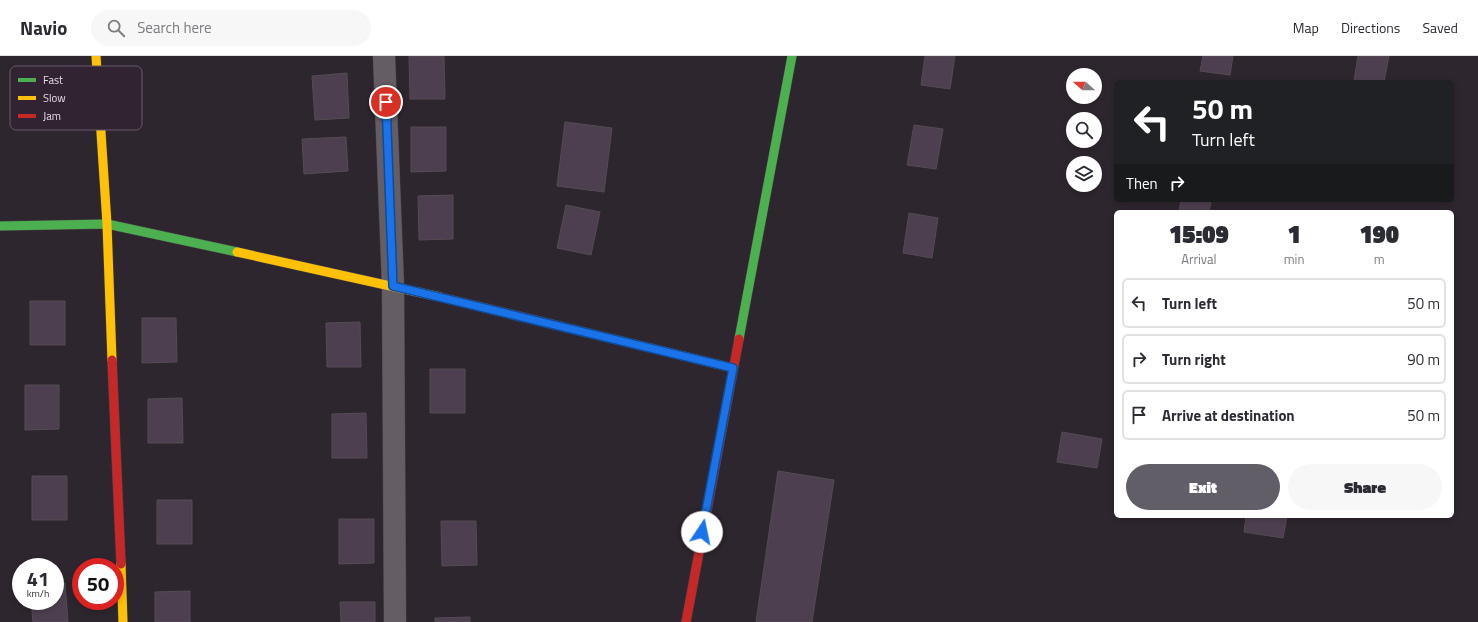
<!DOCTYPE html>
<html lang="en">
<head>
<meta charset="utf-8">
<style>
	:root { --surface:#fff; --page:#f7f7f7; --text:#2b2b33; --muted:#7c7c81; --line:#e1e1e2; --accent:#625e67 }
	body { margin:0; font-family:"Titillium Web",sans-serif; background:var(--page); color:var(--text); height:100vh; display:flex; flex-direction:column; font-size:15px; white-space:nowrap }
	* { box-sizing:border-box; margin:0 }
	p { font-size:13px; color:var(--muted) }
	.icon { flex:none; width:22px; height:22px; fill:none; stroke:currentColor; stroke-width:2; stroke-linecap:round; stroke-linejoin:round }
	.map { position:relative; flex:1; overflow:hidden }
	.sheet { position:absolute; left:1114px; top:154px; width:340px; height:308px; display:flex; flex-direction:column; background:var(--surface); border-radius:6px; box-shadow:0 2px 6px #0003 }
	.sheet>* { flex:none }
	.hud { position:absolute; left:1114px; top:24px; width:340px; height:122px; border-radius:6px; box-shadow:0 2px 6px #0003; background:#202124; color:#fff; overflow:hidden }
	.needle { width:26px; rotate:291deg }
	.fabs { position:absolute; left:1066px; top:12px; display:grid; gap:8px }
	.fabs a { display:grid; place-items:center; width:36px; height:36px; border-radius:50%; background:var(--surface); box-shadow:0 2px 6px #0003; font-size:20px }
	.speed { position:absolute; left:12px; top:502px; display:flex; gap:8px; font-size:20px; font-weight:700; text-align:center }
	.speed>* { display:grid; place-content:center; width:52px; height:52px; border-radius:50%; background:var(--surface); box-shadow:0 2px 6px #0003; line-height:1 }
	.speed small { font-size:10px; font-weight:400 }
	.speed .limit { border:6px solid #d22; background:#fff; color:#111 }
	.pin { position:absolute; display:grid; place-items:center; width:34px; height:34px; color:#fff; margin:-17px; border:2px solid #fff; border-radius:50%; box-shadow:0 1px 4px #0007 }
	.me { position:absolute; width:44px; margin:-22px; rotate:11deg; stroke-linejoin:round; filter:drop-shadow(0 0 3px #0008) }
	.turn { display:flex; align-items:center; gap:14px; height:84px; padding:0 12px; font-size:18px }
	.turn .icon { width:52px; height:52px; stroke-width:2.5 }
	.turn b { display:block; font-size:28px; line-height:34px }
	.then { display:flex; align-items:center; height:38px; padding:0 12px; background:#0003; gap:8px; font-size:15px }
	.eta { display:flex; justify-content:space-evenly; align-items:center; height:68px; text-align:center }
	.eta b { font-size:24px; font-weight:800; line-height:28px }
	.action { display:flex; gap:8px; margin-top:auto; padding:8px 12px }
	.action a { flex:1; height:46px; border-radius:24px; background:var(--accent); color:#fff; font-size:16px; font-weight:800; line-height:46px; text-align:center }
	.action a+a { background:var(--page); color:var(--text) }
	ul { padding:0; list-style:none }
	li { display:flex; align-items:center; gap:12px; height:50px; margin:0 8px 6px; padding:0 4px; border:2px solid var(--line); border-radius:6px }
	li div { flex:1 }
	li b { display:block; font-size:15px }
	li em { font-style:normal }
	header { display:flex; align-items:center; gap:24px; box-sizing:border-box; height:56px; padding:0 20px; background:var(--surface); border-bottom:1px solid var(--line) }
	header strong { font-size:19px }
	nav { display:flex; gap:22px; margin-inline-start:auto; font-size:14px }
	.search { width:280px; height:36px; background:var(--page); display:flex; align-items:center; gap:10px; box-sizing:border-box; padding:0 14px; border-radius:22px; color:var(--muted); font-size:15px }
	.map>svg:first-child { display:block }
	.building { fill:#4e3f50; stroke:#534c53 }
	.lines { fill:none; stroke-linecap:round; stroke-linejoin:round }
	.street-casing { stroke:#484148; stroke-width:23 }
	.fast-casing { stroke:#484148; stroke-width:10 }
	.slow-casing { stroke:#484148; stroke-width:10 }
	.jam-casing { stroke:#484148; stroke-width:10 }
	.street { stroke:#645d64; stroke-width:22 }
	.fast { stroke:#4caf50; stroke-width:9 }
	.slow { stroke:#ffc107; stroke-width:9 }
	.jam { stroke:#c62828; stroke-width:9 }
	.route-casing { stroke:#114b97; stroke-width:10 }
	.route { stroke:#1a73e8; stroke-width:7 }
	.key { fill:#312332; stroke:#675a68; stroke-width:1 }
	.key-label { font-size:11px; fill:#e6dce7 }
</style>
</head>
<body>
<header>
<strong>Navio</strong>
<div class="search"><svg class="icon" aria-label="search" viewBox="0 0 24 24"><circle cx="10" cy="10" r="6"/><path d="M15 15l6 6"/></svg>Search here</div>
<nav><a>Map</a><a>Directions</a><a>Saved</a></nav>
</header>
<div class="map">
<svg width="1478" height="566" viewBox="0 0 1478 566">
	<rect width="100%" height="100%" fill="#2e262e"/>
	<path class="building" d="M409,0H444L445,43H410Z
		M925,0H955L950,33L921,29Z
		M1203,0H1233L1230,19L1200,15Z
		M1358,0H1389L1384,26L1354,25Z
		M347,17L349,62L315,64L312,20Z
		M565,66L612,72L604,136L557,130Z
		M914,69L943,73L936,113L907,109Z
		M411,71H446V115L411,116Z
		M346,81L348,115L304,118L302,83Z
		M453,139V183L419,184L418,140Z
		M1181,144L1211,145L1209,156H1179Z
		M566,149L600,156L591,199L557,192Z
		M909,157L938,162L932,202L903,197Z
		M30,245H65V289H30Z
		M142,262H176L177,306L142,307Z
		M360,266L361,311H327L326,267Z
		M430,313H465V357H430Z
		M25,329H59V373L25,374Z
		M182,342L183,387H148V343Z
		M366,357L367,402H332V358Z
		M1062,376L1102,383L1097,412L1057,406Z
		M778,415L834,424L812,566H756Z
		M32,420H67V464H32Z
		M157,444H192V488H157Z
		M1246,460H1287L1283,482L1244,476Z
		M339,463H374V507L339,508Z
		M441,465H476L477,509L442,510Z
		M55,527H65L68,566H33L31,545H55Z
		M190,535V566H155V536Z
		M340,546H375V566H341Z
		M470,561V566H435V562Z"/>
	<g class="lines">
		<defs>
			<path id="street" d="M384,0L393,230L395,566"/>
			<path id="fast" d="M0,170L107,168L237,196
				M739,283L792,0"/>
			<path id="slow" d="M96,0L107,168L112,304
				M237,196L440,241
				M609,282L733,312
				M121,508L123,566"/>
			<path id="jam" d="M440,241L609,282
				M112,304L121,508
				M686,566L739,283"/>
		</defs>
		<use href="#street" class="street-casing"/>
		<use href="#fast" class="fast-casing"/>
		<use href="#slow" class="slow-casing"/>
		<use href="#jam" class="jam-casing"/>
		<use href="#street" class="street"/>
		<use href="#fast" class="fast"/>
		<use href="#slow" class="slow"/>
		<use href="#jam" class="jam"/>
	</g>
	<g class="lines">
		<defs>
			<path id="route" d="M386,46L393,230L733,312L702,476"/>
		</defs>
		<use href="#route" class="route-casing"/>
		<use href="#route" class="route"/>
	</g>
	<rect x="10" y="10" width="132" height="64" rx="6" class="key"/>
	<rect x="18" y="22" width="18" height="4" fill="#4caf50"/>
	<rect x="18" y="40" width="18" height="4" fill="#ffc107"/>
	<rect x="18" y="58" width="18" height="4" fill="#c62828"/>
	<g class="key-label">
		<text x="43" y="28">Fast</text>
		<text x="43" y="46">Slow</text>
		<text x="43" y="64">Jam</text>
	</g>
</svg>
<div class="fabs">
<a><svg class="needle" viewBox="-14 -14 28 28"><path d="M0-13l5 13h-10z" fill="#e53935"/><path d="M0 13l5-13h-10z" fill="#7c7c81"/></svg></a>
<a><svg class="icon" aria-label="search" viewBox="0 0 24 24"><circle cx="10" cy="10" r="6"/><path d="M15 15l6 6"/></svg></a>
<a><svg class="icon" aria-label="layers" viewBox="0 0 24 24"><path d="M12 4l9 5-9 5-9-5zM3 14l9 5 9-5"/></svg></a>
</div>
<div class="speed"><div>41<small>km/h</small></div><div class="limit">50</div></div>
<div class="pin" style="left:386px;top:46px;background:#d93025"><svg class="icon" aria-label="arrive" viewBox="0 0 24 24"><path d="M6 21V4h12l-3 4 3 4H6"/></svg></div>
<svg class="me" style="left:702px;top:476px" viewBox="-20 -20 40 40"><circle r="19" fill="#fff"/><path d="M0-13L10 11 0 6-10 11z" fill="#1a73e8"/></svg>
<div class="hud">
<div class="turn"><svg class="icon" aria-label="left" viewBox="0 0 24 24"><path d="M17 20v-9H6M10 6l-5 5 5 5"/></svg><div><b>50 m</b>Turn left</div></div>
<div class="then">Then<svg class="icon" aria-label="right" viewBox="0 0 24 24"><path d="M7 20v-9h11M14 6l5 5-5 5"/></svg></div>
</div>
<section class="sheet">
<div class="eta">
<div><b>15:09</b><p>Arrival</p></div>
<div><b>1</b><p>min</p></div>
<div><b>190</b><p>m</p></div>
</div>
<ul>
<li><svg class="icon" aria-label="left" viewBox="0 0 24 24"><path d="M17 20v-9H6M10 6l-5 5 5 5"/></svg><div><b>Turn left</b></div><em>50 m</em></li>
<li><svg class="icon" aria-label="right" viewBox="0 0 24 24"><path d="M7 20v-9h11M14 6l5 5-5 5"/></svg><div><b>Turn right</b></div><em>90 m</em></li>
<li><svg class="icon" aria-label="arrive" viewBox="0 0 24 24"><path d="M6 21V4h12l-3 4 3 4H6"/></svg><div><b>Arrive at destination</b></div><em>50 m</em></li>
</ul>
<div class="action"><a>Exit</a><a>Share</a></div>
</section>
</div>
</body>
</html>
